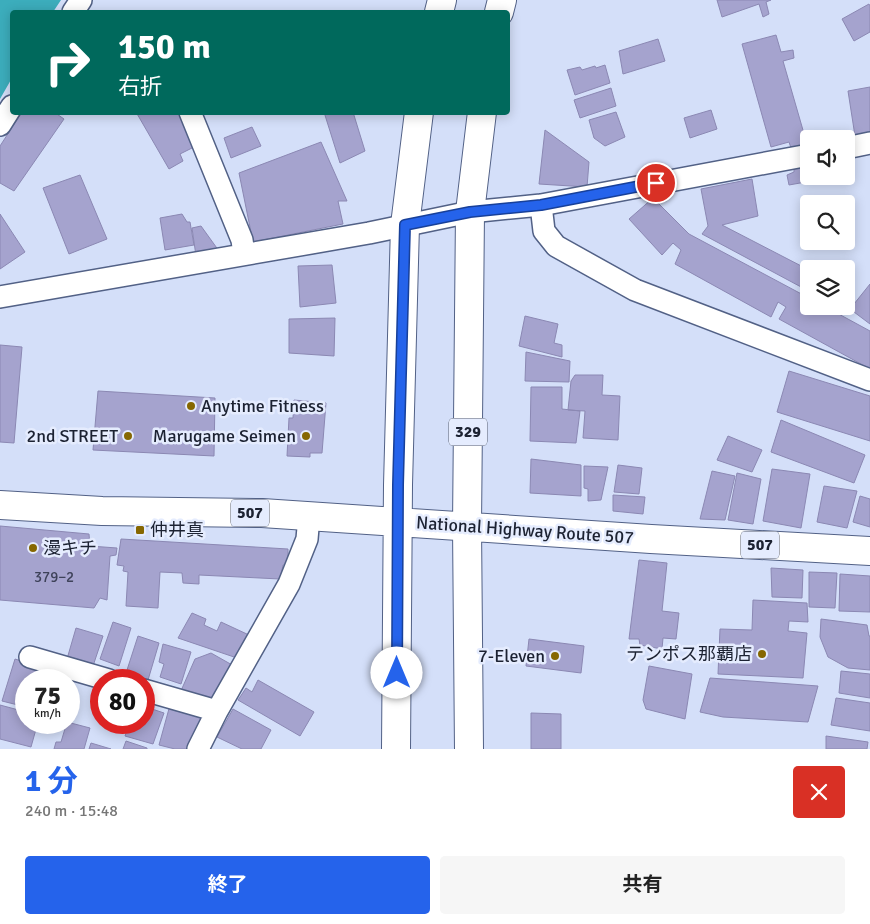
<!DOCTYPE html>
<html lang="ja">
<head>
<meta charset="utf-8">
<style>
	:root { --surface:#fff; --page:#f6f6f6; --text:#222; --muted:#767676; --accent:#2563eb }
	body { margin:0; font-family:Signika,"Noto Sans JP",sans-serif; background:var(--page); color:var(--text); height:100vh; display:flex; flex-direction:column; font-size:19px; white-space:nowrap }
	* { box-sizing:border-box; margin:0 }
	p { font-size:16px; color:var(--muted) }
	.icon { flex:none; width:28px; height:28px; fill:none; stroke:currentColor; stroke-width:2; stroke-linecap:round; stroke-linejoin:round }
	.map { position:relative; height:749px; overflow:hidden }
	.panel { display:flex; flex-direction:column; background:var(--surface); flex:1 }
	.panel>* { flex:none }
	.hud { position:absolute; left:10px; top:10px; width:500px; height:105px; border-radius:5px; box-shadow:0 2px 12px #0003; background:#00695c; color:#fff; overflow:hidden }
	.buttons { position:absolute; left:800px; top:130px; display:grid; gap:10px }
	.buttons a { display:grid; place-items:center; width:55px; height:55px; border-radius:5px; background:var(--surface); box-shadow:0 2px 12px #0003; font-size:25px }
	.speed { position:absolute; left:15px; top:669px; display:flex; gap:10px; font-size:25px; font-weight:700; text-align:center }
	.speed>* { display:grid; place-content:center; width:65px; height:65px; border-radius:50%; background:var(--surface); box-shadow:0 2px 12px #0003; line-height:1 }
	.speed small { font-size:12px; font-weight:400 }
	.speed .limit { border:8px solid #d22; background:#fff; color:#111 }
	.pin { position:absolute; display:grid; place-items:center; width:42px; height:42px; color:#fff; margin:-21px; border:2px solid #fff; border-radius:50%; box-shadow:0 1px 5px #0007 }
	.me { position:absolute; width:55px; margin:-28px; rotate:0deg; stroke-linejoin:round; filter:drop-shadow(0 0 4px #0008) }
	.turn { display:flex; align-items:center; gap:18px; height:105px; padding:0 25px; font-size:22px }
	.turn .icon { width:65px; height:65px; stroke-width:2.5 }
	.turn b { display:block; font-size:35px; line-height:42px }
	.round { display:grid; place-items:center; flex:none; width:52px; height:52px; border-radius:5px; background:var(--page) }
	.summary { display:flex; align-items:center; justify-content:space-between; height:85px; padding:0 25px }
	h1 { font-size:30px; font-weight:700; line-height:38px; color:var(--accent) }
	.cta { display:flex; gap:10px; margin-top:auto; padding:10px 25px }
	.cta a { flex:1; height:58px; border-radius:5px; background:var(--accent); color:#fff; font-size:20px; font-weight:700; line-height:58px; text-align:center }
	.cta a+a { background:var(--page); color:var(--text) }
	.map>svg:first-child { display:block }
	.water { fill:#3cadbc }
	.building { fill:#a5a3ce; stroke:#8b88b3 }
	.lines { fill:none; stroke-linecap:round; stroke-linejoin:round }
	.minor-casing { stroke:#526186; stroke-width:24 }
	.highway-casing { stroke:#526186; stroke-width:30 }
	.minor { stroke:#fff; stroke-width:21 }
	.highway { stroke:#fff; stroke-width:28 }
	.route-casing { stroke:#184099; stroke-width:12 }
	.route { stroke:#2563eb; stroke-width:9 }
	.poi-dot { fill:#866701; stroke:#e5ecfe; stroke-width:2 }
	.labels { text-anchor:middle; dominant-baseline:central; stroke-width:5; stroke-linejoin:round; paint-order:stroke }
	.number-label { font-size:15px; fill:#3e4259 }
	.shield { fill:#e5ecfe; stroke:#585f6f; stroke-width:1 }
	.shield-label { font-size:16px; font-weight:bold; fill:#1c2232 }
	.poi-label { font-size:18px; fill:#1c2232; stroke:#e5ecfe; text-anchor:end }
	.street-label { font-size:18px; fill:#1c2232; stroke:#e5ecfe }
</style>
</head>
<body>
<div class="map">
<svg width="870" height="749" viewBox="0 0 870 749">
	<rect width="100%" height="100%" fill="#d4dff9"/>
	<path class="water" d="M0,0H61L53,12H12V78L0,99Z"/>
	<path class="building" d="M717,0H771L766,2L769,14L763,17L759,4L722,17Z
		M869,4L870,6V32L854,41L842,19Z
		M776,35L781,52L793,50L794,58L783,61L807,144L791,148L789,142L771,147L742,44Z
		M658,39L665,61L623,74L619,51Z
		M605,65L610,83L575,95L567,70L580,67L582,70L595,66L596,68Z
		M870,87V134L855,136L848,91Z
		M611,88L616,106L580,118L574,100Z
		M711,110L717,129L690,138L684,118Z
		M22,112H54L64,119L14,191L0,183V146Z
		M136,112H187L200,144L180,154L183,161L169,169Z
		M324,112H353L365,151L340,163Z
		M616,112L625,137L605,146L594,138L589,120Z
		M252,127L261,146L231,158L224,138Z
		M545,130L589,162L587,187L539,184Z
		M321,142L347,201H338L343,224L253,242L239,173Z
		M846,157H850L854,174L846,175Z
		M809,164V176H839L789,185L787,175L794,172V166Z
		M80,175L107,239L69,254L43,188Z
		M752,179L758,216L722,225L809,270V277L803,288L702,234L708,226L701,189Z
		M653,198L689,234L809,298V306H824L870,331V369L779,319L786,307L778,302L771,317L675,264L681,250L673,243L662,255L629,219Z
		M0,214L25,252L0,269Z
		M182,214L187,222H190L194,245L165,250L160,218Z
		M201,226L219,251L196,256L192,228Z
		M332,265L336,303L300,307L298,266Z
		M870,284V324L850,309Z
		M525,316L558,324L554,343L562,345V357L519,346Z
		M335,318L334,356L289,353V319Z
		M0,345L22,347L14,443L0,442Z
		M526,352L570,361L569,382L525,381Z
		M789,371L870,396V441L777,412Z
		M575,375H603L602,395L620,396L618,440L583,438L585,411L568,410L571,381Z
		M531,387H562V409L580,411L576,443L530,441Z
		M98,391L215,398L214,456L93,450Z
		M294,400L326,403L322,453H310V457L287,456L289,418H293Z
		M781,420L865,455L854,483L771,452Z
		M728,436L762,450L752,472L717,460Z
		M531,459L581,465V496L530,493Z
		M618,465L642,468L639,494L614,492Z
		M584,466L608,467L601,500L588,501V489L584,488Z
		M772,469L810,474L801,528L763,521Z
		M712,471L735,476L725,520L700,519Z
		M737,473L761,479L753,524L728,520Z
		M824,486L857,491L847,528L817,522Z
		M613,495L645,497L643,514L613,511Z
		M860,496L870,499V527L853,522Z
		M0,526L89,534L90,546L117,548L116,555L110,556L107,600L100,598L94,608L0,600Z
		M121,539L288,549V565H283L280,579L199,575V584L183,583L182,573L160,572L158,608L126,606L128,572L123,571L124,566L117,565Z
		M639,560L667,563L662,611L679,613L676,639L663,638L662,649L640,645L639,639H629Z
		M771,568L803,570L802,598L772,597Z
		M809,572L837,573L835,608L809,607Z
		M840,574L870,576V612L839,611Z
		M753,600L807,603L808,622L789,621L788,631L807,633L803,678L718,674L720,629L752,630Z
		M192,613L206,619L204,625L217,631L221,622L249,635L237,658L178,638Z
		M821,619L867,625L869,636H870V670L848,668L828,657L820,637Z
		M113,622L131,628L119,666L100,659Z
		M76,628L103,636L93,666L67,659Z
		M138,636L159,643L148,680L127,670Z
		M529,639L584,646L581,673L526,666Z
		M163,644L191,652L181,684L160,677L164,664L159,662Z
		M211,653L234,666L214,703L180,693L195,659Z
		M15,659L41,667L37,680H26V707L2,701Z
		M649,666L692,674L685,719L646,709L643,700Z
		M53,670L73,676L69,692V680H49Z
		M841,671L870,674V698L839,693Z
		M710,678L818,686L808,722L723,717L700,712Z
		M258,680L314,712L300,736L238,700L246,688L252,692Z
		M836,698L870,703V731L831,725Z
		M144,703L153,706L152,709L164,713L153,744L125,736L130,722H144Z
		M0,705L26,712V722H38L31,747L0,739Z
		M170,705L205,717L188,749H175L159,745Z
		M233,709L271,730L261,749H242L217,737Z
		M531,713L561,714V749H531Z
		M67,722L90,728L84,749H54L56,742H61Z
		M826,736L868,742L867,749H826Z
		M126,741L147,748V749H123Z
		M91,743L111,749H89Z"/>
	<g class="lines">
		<defs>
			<path id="minor" d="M73,12L81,0
				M190,112L242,240L244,254
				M0,125L12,106
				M846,148L870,143
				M541,205L544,231L556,246L635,290L870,380
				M0,297L369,233L470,212L541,205L809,155
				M30,657L109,680
				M144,690L217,711
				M198,749L217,711L289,584L307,539L309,516"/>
			<path id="highway" d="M439,12L442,0
				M499,12L502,0
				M0,505L102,511L262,513L651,539L870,551
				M396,749L398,485L405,225L419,112
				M469,749L467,526L470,212L482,112"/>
		</defs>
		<use href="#minor" class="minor-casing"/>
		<use href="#highway" class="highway-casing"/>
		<use href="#minor" class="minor"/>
		<use href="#highway" class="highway"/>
	</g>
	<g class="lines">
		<defs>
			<path id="route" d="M397,673L398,485L405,225L470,212L541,205L656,183"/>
		</defs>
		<use href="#route" class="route-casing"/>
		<use href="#route" class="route"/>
	</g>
	<g class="poi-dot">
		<circle cx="191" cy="406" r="5"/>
		<circle cx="128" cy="436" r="5"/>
		<circle cx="306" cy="436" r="5"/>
		<rect x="135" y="525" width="10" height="10" rx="2.5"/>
		<circle cx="33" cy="548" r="5"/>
		<circle cx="762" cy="654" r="5"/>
		<circle cx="555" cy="656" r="5"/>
	</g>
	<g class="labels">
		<g class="number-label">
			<text x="54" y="577">379−2</text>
		</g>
		<g class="shield">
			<rect x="449" y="418.5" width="38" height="27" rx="4"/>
			<rect x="231" y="499.5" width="38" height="27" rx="4"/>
			<rect x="741" y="531.5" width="38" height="27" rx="4"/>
		</g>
		<g class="shield-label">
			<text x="468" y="432">329</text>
			<text x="250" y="513">507</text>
			<text x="760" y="545">507</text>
		</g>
		<g class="poi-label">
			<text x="201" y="406" text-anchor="start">Anytime Fitness</text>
			<text x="118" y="436">2nd STREET</text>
			<text x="296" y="436">Marugame Seimen</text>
			<text x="150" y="530" text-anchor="start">仲井真</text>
			<text x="43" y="548" text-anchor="start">漫キチ</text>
			<text x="752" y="654">テンポス那覇店</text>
			<text x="545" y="656">7-Eleven</text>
		</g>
		<g class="street-label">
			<text transform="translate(525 530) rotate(4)">National Highway Route 507</text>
		</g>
	</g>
</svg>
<div class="buttons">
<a><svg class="icon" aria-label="sound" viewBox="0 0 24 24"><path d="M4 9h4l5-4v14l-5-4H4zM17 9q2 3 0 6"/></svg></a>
<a><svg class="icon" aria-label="search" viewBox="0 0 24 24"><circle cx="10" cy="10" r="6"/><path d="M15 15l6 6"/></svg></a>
<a><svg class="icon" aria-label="layers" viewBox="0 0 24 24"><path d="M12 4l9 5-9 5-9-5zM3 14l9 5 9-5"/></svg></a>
</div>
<div class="speed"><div>75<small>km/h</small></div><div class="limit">80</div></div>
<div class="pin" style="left:656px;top:183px;background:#d93025"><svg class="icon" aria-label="arrive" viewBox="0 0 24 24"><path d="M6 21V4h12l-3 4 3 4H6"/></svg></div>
<svg class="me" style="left:397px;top:673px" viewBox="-20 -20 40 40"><circle r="19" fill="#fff"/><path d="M0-13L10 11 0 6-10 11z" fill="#2563eb"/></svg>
<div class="hud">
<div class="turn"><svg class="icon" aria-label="right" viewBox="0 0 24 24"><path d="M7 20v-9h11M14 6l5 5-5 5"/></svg><div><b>150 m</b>右折</div></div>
</div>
</div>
<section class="panel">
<div class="summary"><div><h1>1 分</h1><p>240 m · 15:48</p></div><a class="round" style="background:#d93025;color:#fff"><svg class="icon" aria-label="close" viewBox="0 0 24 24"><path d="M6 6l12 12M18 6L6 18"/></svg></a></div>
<div class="cta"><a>終了</a><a>共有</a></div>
</section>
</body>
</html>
